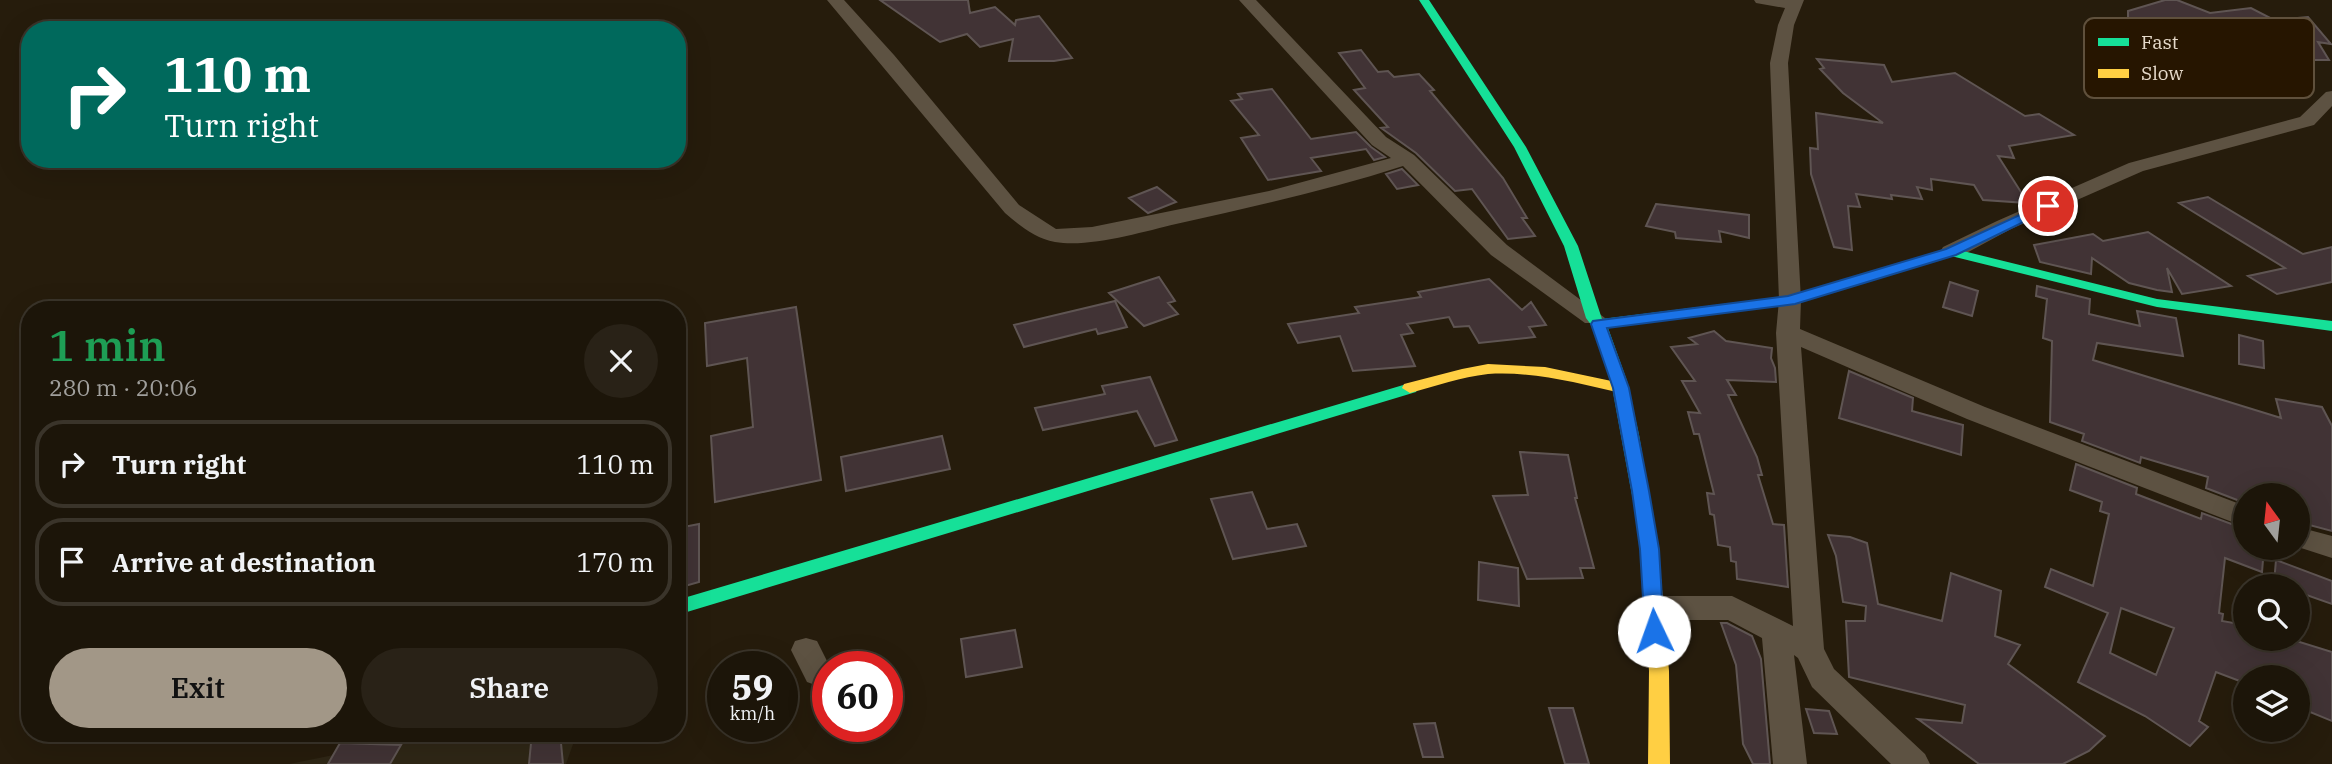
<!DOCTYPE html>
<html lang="en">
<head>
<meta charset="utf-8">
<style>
	:root { --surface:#1c1509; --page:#292217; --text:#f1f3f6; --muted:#a09f9c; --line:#3a342a; --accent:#a29787 }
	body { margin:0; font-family:"IBM Plex Serif",serif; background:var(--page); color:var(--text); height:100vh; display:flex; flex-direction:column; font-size:26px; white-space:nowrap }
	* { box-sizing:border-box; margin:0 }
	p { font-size:23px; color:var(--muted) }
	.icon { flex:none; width:38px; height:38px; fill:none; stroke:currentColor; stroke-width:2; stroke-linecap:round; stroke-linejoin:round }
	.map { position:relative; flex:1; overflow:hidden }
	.panel { position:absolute; left:21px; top:301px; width:665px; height:441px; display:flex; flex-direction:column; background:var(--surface); border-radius:28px; box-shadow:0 7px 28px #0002,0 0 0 2px var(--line) }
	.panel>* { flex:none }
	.guide { position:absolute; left:21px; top:21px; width:665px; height:147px; border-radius:28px; box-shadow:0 7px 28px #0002,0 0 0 2px var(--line); background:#00695c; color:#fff; overflow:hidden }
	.needle { width:46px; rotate:345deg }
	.buttons { position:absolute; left:2233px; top:483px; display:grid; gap:14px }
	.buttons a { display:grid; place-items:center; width:77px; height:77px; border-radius:50%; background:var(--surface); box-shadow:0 7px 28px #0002,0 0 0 2px var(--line); font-size:35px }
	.speed { position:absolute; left:707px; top:651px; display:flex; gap:14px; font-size:35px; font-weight:700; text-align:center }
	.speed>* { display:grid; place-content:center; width:91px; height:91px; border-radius:50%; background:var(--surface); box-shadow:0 7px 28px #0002,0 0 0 2px var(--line); line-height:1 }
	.speed small { font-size:18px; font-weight:400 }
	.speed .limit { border:10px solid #d22; background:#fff; color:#111 }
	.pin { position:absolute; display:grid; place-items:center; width:60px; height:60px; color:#fff; margin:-30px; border:4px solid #fff; border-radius:50%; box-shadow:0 2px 7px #0007 }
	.me { position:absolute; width:77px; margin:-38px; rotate:357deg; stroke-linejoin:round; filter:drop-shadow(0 0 5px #0008) }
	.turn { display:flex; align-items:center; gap:24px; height:147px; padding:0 28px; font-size:32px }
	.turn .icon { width:91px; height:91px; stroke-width:2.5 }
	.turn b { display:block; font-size:49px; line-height:60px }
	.round { display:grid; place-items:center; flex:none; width:74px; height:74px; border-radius:37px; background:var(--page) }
	.summary { display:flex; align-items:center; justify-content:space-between; height:119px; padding:0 28px }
	h1 { font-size:42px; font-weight:600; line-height:52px; color:#1e9e55 }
	.cta { display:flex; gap:14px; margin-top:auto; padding:14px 28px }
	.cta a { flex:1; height:80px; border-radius:42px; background:var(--accent); color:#111; font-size:28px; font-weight:600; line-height:80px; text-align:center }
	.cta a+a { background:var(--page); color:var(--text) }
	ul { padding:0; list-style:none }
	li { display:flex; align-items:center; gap:21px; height:88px; margin:0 14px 10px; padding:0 14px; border:4px solid var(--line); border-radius:28px }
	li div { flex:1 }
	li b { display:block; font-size:26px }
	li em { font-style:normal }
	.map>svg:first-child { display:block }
	.education { fill:#2f2716 }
	.building { fill:#413335; stroke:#5f5553; stroke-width:2; fill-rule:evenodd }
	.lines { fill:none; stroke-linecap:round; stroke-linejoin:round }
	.street { fill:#5d5242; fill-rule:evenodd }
	.fast { fill:#16e098; fill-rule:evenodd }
	.slow { fill:#ffcf43; fill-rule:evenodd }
	.route { fill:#1a73e8; stroke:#114b97; stroke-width:2 }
	.key { fill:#261500; stroke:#5f503c; stroke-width:2 }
	.key-label { font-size:19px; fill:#e5d9c9 }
</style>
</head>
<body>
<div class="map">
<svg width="2332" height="764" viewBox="0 0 2332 764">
	<rect width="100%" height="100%" fill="#261c0c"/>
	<path class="education" d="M443,733H577L566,764H289Z"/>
	<path class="building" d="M880,0H968L970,13L995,7L1015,25L1016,20L1039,16L1072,58L1054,61H1009L1013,39L980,47L967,34L940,42Z
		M2165,0H2177L2210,13L2251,8L2274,20L2308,17L2331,44L2318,42L2329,60H2226V44L2128,26V11Z
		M1361,50L1378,72L1388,71L1394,77L1419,74L1434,90L1430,91L1503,178L1527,218H1522L1535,236L1508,239L1472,189L1455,191L1416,153L1381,128L1388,127L1354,90L1365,88L1339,53Z
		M1817,59L1884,65L1892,82L1955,73L2025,116L2039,114L2074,135L2009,146L2014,158L1998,156L2028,203L1983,200L1974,185L1931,179L1932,190L1917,187L1922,199L1891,195L1892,199L1856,194L1860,207L1848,206L1852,250L1834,247L1811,174L1810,148L1818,149L1816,113L1883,123L1843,93L1820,69L1824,68Z
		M1272,89L1311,139L1356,132L1371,147L1385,157L1374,160L1366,149L1311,158L1321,171L1268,180L1241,138L1259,135L1231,101L1242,99L1238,94Z
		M1402,169L1418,185L1397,189L1386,174Z
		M1157,187L1176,202L1148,213L1129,198Z
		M2208,197L2303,254L2332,247V282L2277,294L2248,276L2285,268L2179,203Z
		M1656,204L1749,215V238L1719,231L1721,242L1676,238L1675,232L1646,226Z
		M2148,232L2231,286L2182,294L2167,268L2172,292L2157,290L2129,283L2092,258L2091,274L2040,262L2034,245L2093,234L2103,241Z
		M1159,277L1175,301L1168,303L1178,314L1144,326L1109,293Z
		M1489,279L1522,310L1531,302L1546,325L1529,327L1535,337L1479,343L1469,326L1454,327L1449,317L1407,324L1413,333L1401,335L1415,366L1353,371L1340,336L1298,343L1288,324L1359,313L1355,307L1421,297L1418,292Z
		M1950,282L1978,291L1972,316L1943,307Z
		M2037,286L2090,299L2089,314L2140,326L2137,311L2176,318L2183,356L2097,343L2093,360L2281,418L2276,399L2322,407L2332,426V531L2298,522V495H2245V503L2206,488L2208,477L2141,457L2140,463L2082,441L2084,434L2050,422L2052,341L2043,338L2047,299L2036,296Z
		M1115,301L1127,327L1098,334L1096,329L1024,347L1014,325Z
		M796,307L821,480L715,502L711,436L753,427L747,358L707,366L705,323Z
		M1714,331L1726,341L1772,348L1771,358L1775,368L1776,382L1727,380L1736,395H1728L1757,457L1762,475H1758L1773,524L1784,525L1788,587L1737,579L1736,562L1731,561L1730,547L1718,545L1714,515L1710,514L1707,493L1714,494L1699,434H1694L1688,412L1700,413L1682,381H1695L1671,347L1697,344L1689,338Z
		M2239,335L2263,341L2264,368L2239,364Z
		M1849,371L1913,398L1912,411L1963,425L1961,455L1839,418Z
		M1150,377L1177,440L1155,446L1137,411L1043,430L1035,408L1105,394L1102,386Z
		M942,436L950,469L846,491L841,457Z
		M1520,452L1568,455L1577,498H1575L1594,568H1580L1583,578L1527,579L1493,496L1528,495Z
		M2076,464L2137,488L2136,494L2201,519L2202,513L2245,529V548H2264L2262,572L2225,558L2219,613L2223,614L2222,621L2245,625V639H2290L2332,652V721L2298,707V677H2245V683L2216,672L2199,721L2208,727L2190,746L2145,716L2078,682L2108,613L2045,587L2051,569L2093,586L2109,514L2100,511L2102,502L2070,490ZM2121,608L2174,628L2156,675L2110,653Z
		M1252,492L1267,529L1297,524L1306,546L1233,559L1211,499Z
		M699,524V582L678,588V528Z
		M1828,535L1850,537L1867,543L1878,604L1942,621L1951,573L2001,591L1995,636L2020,645L2008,664L2105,736L2089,751L2063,764H1979L1918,719L1962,723L1965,705L1849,677L1846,621H1865L1866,606L1843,602L1836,556Z
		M2276,560L2332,581V604L2298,592V586L2274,583Z
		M1479,562L1518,568L1519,606L1478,600Z
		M1721,623H1727L1752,636L1761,659L1770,764H1753L1743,744L1736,665Z
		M1015,630L1022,667L966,677L961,639Z
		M1549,708H1573L1589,764H1565Z
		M1806,709L1829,711L1837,734L1814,733Z
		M1435,723L1443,757H1423L1414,724Z
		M532,733H560L563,764H529Z
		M340,743L401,745L390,764H328Z"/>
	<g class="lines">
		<path class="street" d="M827,0H844L894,55L1019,205L1056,229L1092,227L1269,191L1391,158L1372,145L1239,0H1256L1386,137L1414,155L1507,245L1605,318L1601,323H1585L1491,255L1403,166C1329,190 1252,207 1176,224C1142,232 1089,248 1055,242C1035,238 1020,226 1005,213Z
			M1754,0H1804L1794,25L1788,63L1801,300L1800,329L1985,407L2245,506V527L1967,419L1801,347L1824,649L1834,669L1925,754L1930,764H1891L1812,687L1798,658L1794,655L1807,764H1773L1762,638L1728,620H1653L1643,616L1638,608L1643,600L1653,596H1732L1793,626L1776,333L1779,300L1770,63L1778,25L1785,8L1756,3Z
			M2332,91V106L2314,125L2143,171L2011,229L1959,257H1943L1940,252L1943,247L1997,221L2129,163L2300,117L2326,92Z
			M2298,527L2332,536V558L2298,547Z
			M806,638L817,641L830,667H828V682L818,686L807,682L791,650L795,641Z"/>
		<path class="fast" d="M1419,0H1429L1526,147L1578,246L1602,319L1789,296L1951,248L2157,299L2332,321V331L2157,307L1951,256L1790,304L1608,328L1627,381L1639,435L1659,555L1656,560L1650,562L1644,560L1611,381L1592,326L1586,318L1564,246L1514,147Z
			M1410,383L1416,384L1418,388L1416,392L677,615V600Z"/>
		<path class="slow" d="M1488,364L1545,367L1621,383L1629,388L1621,393C1578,383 1533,371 1488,374C1461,377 1436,386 1410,393L1402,388L1404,384L1462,369Z
			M1650,548L1656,550L1659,555L1669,671L1670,764H1648L1649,671L1641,555L1644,550Z"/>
	</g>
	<path class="route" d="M2048,202L2052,203V208L1956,255L1795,304L1607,328L1629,388L1649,491L1659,549L1664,631L1661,636L1654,639L1648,636L1645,631L1640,549L1632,491L1613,388L1591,324L1593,321L1788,296L1946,249Z"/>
	<rect x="2084" y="18" width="230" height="80" rx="10" class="key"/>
	<rect x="2098" y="38" width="31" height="8" fill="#16e098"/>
	<rect x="2098" y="69" width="31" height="9" fill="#ffcf43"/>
	<g class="key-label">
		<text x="2141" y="49">Fast</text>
		<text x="2141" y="80">Slow</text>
	</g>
</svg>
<div class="buttons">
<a><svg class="needle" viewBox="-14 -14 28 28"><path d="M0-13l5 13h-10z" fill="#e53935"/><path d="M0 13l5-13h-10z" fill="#a09f9c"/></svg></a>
<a><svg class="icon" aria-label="search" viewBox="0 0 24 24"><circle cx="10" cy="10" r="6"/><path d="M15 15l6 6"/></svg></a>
<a><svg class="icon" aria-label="layers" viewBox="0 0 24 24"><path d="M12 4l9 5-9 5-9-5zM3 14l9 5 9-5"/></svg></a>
</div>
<div class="speed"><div>59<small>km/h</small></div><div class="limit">60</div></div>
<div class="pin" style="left:2048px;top:206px;background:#d93025"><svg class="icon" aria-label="arrive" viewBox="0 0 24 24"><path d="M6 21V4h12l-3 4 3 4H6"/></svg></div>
<svg class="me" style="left:1654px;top:631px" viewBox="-20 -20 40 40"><circle r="19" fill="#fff"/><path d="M0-13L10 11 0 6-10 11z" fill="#1a73e8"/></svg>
<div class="guide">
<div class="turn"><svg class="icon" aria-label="right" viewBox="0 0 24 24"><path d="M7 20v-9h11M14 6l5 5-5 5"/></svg><div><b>110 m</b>Turn right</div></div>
</div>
<section class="panel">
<div class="summary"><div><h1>1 min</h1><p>280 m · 20:06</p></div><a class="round"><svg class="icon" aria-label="close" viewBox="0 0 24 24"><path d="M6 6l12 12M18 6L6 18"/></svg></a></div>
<ul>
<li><svg class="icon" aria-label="right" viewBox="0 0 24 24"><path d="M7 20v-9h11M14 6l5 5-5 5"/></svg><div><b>Turn right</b></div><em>110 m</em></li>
<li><svg class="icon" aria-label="arrive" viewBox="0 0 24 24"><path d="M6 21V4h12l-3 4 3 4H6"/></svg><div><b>Arrive at destination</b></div><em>170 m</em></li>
</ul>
<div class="cta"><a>Exit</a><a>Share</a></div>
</section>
</div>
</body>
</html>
